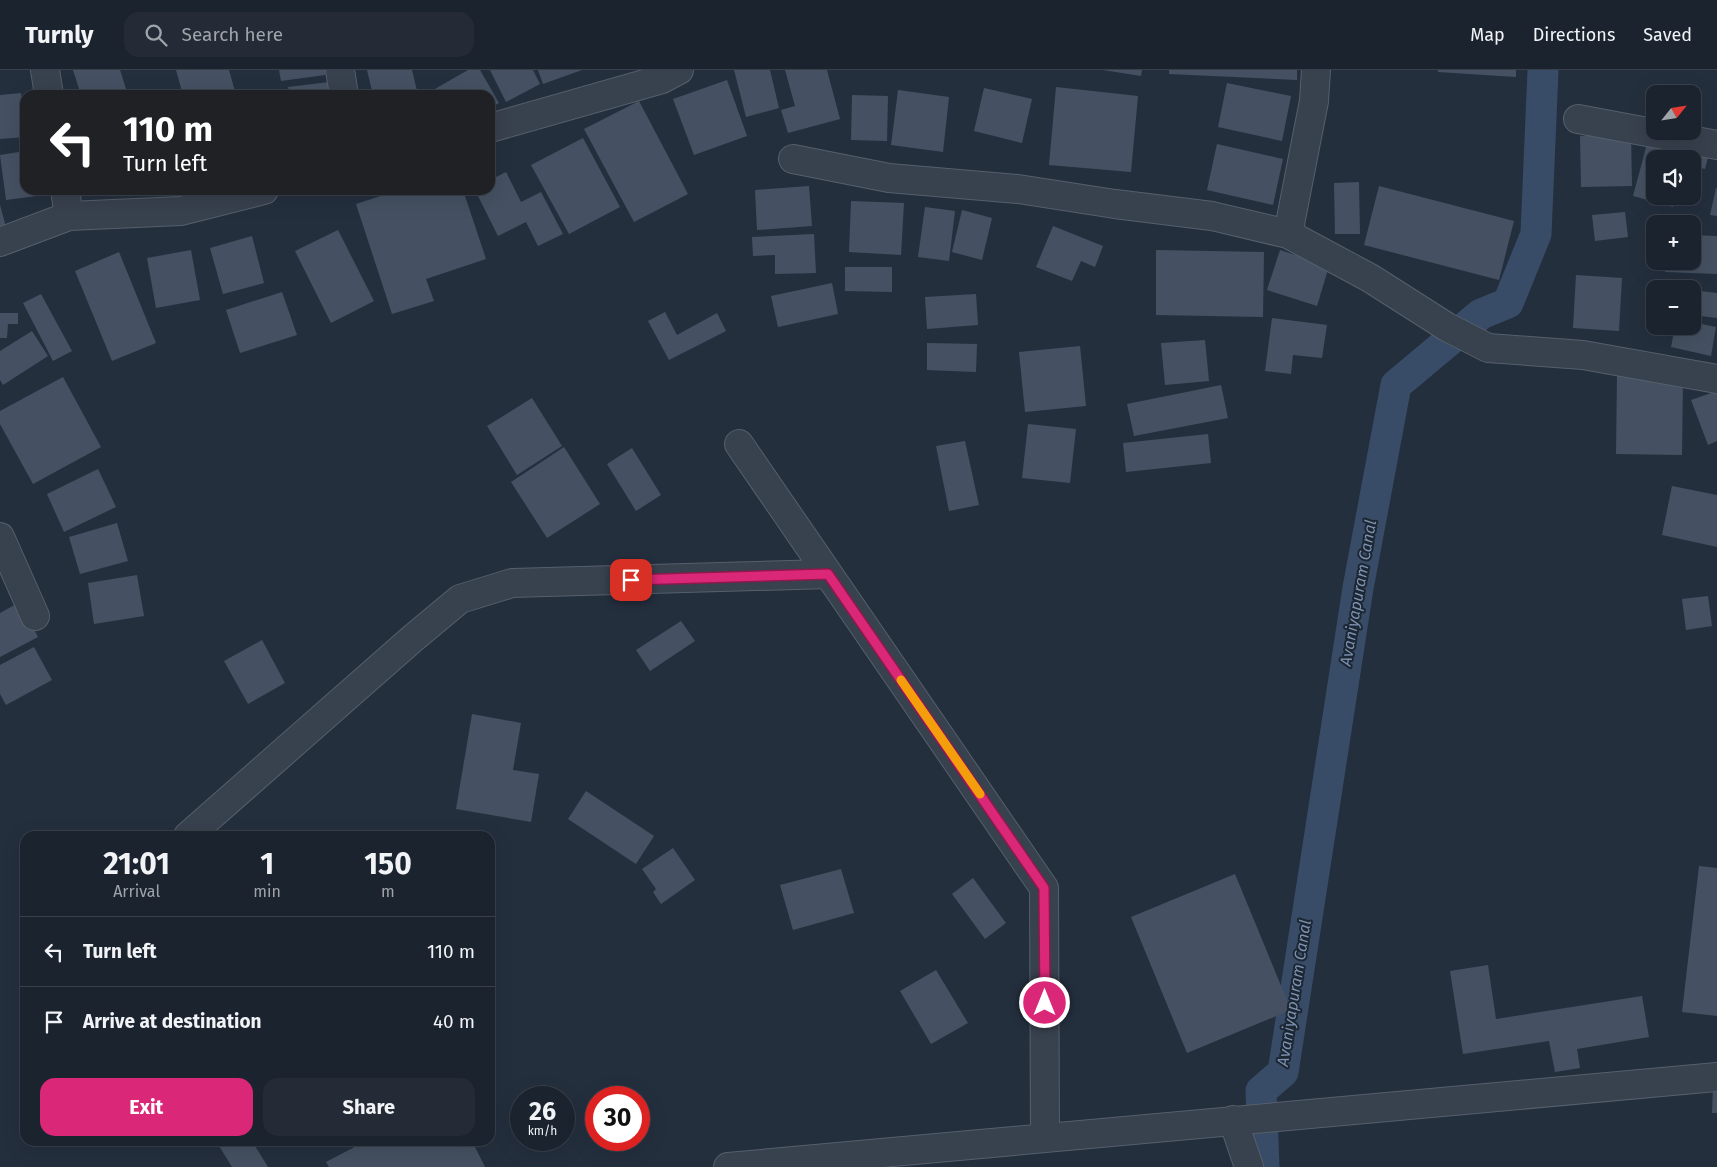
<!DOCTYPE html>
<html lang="en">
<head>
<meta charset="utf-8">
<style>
	:root { --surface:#1b232e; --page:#242b36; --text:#f1f3f6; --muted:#a0a4aa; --line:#39404a; --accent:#db2777 }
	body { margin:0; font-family:"Fira Sans",sans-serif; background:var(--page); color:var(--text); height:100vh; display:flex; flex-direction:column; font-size:19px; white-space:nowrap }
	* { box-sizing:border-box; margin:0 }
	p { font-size:16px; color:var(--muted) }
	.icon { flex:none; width:28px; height:28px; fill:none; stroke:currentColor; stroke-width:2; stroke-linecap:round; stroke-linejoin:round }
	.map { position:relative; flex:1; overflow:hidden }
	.panel { position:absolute; left:20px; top:761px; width:475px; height:315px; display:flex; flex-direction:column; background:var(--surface); border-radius:15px; box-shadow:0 5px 20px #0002,0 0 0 1px var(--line) }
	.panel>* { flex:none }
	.banner { position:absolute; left:20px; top:20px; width:475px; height:105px; border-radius:15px; box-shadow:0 5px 20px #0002,0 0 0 1px var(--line); background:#202124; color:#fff; overflow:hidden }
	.needle { width:32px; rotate:60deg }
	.fabs { position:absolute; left:1646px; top:15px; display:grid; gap:10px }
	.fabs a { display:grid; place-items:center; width:55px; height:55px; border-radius:10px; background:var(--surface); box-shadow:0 5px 20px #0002,0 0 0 1px var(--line); font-size:25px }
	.speed { position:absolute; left:510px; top:1016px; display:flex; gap:10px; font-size:25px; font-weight:700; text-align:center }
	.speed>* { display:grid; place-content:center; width:65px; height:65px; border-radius:50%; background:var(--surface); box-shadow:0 5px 20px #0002,0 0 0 1px var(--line); line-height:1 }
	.speed small { font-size:12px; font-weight:400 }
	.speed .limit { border:8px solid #d22; background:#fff; color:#111 }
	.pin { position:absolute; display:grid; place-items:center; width:42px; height:42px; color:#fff; margin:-21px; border-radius:10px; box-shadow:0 2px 8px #0006 }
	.me { position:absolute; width:55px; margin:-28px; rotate:0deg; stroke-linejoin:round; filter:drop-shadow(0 0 4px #0008) }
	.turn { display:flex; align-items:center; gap:18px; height:105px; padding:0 20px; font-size:22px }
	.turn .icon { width:65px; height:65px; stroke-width:2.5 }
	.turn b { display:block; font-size:35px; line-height:42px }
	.eta { display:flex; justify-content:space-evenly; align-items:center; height:85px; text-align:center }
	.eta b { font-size:30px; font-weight:700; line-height:35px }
	.action { display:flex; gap:10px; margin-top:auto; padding:10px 20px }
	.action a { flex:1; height:58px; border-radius:15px; background:var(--accent); color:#fff; font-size:20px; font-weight:700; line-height:58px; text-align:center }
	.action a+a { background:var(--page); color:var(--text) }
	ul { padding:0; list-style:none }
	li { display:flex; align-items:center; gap:15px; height:70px; padding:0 20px; border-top:1px solid var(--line) }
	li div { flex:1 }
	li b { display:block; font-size:19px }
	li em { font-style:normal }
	header { display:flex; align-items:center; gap:30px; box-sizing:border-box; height:70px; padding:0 25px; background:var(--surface); border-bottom:1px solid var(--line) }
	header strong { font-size:24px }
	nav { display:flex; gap:28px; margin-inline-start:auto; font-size:18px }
	.search { width:350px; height:45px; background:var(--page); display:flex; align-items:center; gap:12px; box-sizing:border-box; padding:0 18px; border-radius:15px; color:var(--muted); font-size:19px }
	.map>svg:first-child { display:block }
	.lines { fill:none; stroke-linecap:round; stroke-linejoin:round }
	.canal { stroke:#394c67; stroke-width:31 }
	.building { fill:#455162 }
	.minor-casing { stroke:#565f6c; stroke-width:30 }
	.minor { stroke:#38414e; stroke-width:28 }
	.route-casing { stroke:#8e194d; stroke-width:12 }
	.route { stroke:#db2777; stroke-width:9 }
	.slow { stroke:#f59e0b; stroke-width:9 }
	.labels { text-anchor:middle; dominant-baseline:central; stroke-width:4; stroke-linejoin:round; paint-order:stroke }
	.water-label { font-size:16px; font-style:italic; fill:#7c92b1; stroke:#1d2633 }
</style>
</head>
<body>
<header>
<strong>Turnly</strong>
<div class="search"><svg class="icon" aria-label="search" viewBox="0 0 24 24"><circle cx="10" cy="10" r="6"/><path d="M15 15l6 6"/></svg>Search here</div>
<nav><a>Map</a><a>Directions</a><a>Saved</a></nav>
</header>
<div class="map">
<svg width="1717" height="1097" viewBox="0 0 1717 1097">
	<rect width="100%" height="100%" fill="#242f3e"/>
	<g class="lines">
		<path class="canal" d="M1264,1097L1261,1021L1283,1002L1358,518L1396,315L1481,244L1508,233L1536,164L1543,0"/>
	</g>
	<path class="building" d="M73,0H120L128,25H81Z
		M176,0H229L236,25H183Z
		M279,0H325V5L281,11Z
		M367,0H412L418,25H373Z
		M468,0H480L499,33L490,38V25H436L433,20Z
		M490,0H533L540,14L506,32Z
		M538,0H582L543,14Z
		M734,0H770L779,38L746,47Z
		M785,0H827L840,49L788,63L781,40L795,36Z
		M1103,0H1142L1141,6Z
		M1169,0H1297V10L1169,4Z
		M1438,0H1516V7L1438,2Z
		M727,10L747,66L694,85L673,29Z
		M329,12L331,25H290L288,17Z
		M1227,13L1291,26L1282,71L1218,57Z
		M1056,17L1138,26L1131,102L1049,95Z
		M984,18L1032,29L1022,73L974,61Z
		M898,20L949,27L943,82L891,75Z
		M21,23L25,67L0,69V25Z
		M852,25L888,26L887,71L851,70Z
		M639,31L688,124L634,152L584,59Z
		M1631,64L1632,116L1581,117L1580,66Z
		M583,68L620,137L569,164L531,95Z
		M1648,70L1708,87L1705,99L1692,96V89H1655V126H1676L1673,137L1633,126Z
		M1217,74L1283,89L1273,135L1207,120Z
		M25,81V120H36L37,126L6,130L0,85Z
		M506,102L521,132L541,122L563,164L538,176L526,152L498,166L475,120H490V110Z
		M1359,112L1360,164H1335L1334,113Z
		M809,116L812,156L757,160L755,120Z
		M1379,116L1514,151L1499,210L1364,175Z
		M1716,118H1717V146L1710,145Z
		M399,120H463L486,189L426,209L434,231L392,244L356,134Z
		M851,131L904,133L901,185L849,182Z
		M0,135L6,157L0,158Z
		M925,137L955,141L949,191L918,187Z
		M962,140L992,148L982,190L952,182Z
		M1625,142L1628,167L1595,171L1592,145Z
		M1053,156L1103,176L1095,197L1081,191L1072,211L1036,197Z
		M338,160L374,231L331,253L295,181Z
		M814,164L816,203L775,204V185L753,186L752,167Z
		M1692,165L1717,166V204L1665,202L1666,191H1692Z
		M252,166L264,213L223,224L210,178Z
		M191,180L200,230L156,238L147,188Z
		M1156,180L1264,182L1263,247L1156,245Z
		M1280,180L1329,196L1317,236L1267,220Z
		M119,182L156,273L112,291L75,201Z
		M845,197H892V222L845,221Z
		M1576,205L1622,208L1619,261L1573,258Z
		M832,213L838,244L778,257L771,226Z
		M1649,215L1668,217L1667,219H1655V241L1647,240Z
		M1692,220L1717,223V248L1692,245Z
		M282,222L297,265L240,283L226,240Z
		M41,224L72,281L53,291L23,233Z
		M976,224L978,255L927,259L925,227Z
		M665,242L677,265L717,243L726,261L669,290L648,251Z
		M0,243H18V254H8L7,268H0Z
		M1272,248L1327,255L1322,288L1293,285L1291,304L1265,301Z
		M1692,252L1716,257L1711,286L1671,277L1675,256H1692Z
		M32,261L48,286L3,315L0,310V281Z
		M1205,270L1209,311L1165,315L1161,273Z
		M927,273L977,274L976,302L927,300Z
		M1080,276L1086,336L1025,342L1019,282Z
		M1617,305L1683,306L1682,385L1616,384Z
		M63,307L101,377L33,414L0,354V341Z
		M1221,315L1228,348L1134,366L1127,334Z
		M1717,321V371L1708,375L1691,330Z
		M532,328L562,376L517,405L487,356Z
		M1028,354L1076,359L1070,413L1022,408Z
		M1208,364L1211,393L1126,402L1123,373Z
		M965,371L979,435L949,441L936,376Z
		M564,377L600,434L547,468L511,412Z
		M632,378L661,425L636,441L607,394Z
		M98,399L116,437L64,462L47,424Z
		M1672,416L1717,425V477L1662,465Z
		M117,453L128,491L80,504L69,467Z
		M137,505L144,546L94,554L88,513Z
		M1708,526L1712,556L1686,560L1682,529Z
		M20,532L38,567L0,587V543Z
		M681,551L695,571L650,601L636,580Z
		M262,570L285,613L248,634L224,591Z
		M34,577L52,610L6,635L0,624V595Z
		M472,644L521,653L513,700L539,704L531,752L456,739Z
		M586,721L654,766L636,794L568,749Z
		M673,778L695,810L661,834L653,822L656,819L642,799Z
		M1699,796L1717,798V946L1682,942Z
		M841,799L854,843L793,860L780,815Z
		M1235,804L1291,940L1187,983L1131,847Z
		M973,808L1006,853L985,869L952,824Z
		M1488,895L1496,949L1642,926L1649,967L1577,979L1580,998L1555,1002L1549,971L1463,984L1450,901Z
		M936,900L968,953L931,974L900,921Z
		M1713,1017L1717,1018V1043H1712Z
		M216,1071H252L268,1097H232Z
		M366,1071H436L438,1075L446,1071H472L485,1097H329L326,1092Z"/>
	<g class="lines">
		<defs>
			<path id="minor" d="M45,0L49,25
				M340,0L344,25
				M1578,49L1717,75
				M490,58L662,9L679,0
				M793,89L889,108L1018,119L1115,134L1212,146L1288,164L1370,208L1447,257L1488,278L1583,285L1717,309
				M65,120L69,146
				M1288,164L1314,31L1316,0
				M0,172L69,146L181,141L264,120
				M739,374L1044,818L1045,1068
				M0,467L35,546
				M188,766L412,569L460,529L512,513L828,504
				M1233,1050L1249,1097
				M728,1097L1717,1007"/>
		</defs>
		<use href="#minor" class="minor-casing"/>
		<use href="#minor" class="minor"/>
	</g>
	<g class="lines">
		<defs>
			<path id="route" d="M631,510L828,504L1044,818L1045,933"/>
		</defs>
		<use href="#route" class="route-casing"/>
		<use href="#route" class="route"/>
		<path class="slow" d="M901,610L980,724"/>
	</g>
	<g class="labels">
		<g class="water-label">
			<text transform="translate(1358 523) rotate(-80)">Avaniyapuram Canal</text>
			<text transform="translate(1294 923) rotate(-81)">Avaniyapuram Canal</text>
		</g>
	</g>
</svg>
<div class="fabs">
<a><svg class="needle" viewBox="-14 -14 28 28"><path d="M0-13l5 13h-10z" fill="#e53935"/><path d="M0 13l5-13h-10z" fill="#a0a4aa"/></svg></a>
<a><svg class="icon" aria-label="sound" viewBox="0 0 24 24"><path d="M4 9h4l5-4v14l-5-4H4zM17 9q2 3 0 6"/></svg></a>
<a>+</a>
<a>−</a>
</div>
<div class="speed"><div>26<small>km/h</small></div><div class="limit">30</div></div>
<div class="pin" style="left:631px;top:510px;background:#d93025"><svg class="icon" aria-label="arrive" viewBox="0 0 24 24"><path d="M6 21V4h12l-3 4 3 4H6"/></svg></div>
<svg class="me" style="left:1045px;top:933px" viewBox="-20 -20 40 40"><circle r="17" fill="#db2777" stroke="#fff" stroke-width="3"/><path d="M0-11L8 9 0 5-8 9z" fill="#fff"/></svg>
<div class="banner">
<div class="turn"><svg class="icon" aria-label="left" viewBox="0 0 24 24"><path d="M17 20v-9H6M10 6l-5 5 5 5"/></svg><div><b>110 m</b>Turn left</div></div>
</div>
<section class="panel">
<div class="eta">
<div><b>21:01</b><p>Arrival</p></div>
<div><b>1</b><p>min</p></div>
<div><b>150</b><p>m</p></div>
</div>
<ul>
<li><svg class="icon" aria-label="left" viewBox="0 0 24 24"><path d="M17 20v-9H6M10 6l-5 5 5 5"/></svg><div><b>Turn left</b></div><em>110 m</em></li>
<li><svg class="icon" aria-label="arrive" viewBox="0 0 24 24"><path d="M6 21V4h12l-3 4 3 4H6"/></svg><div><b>Arrive at destination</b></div><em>40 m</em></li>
</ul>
<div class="action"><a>Exit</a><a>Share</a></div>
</section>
</div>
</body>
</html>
